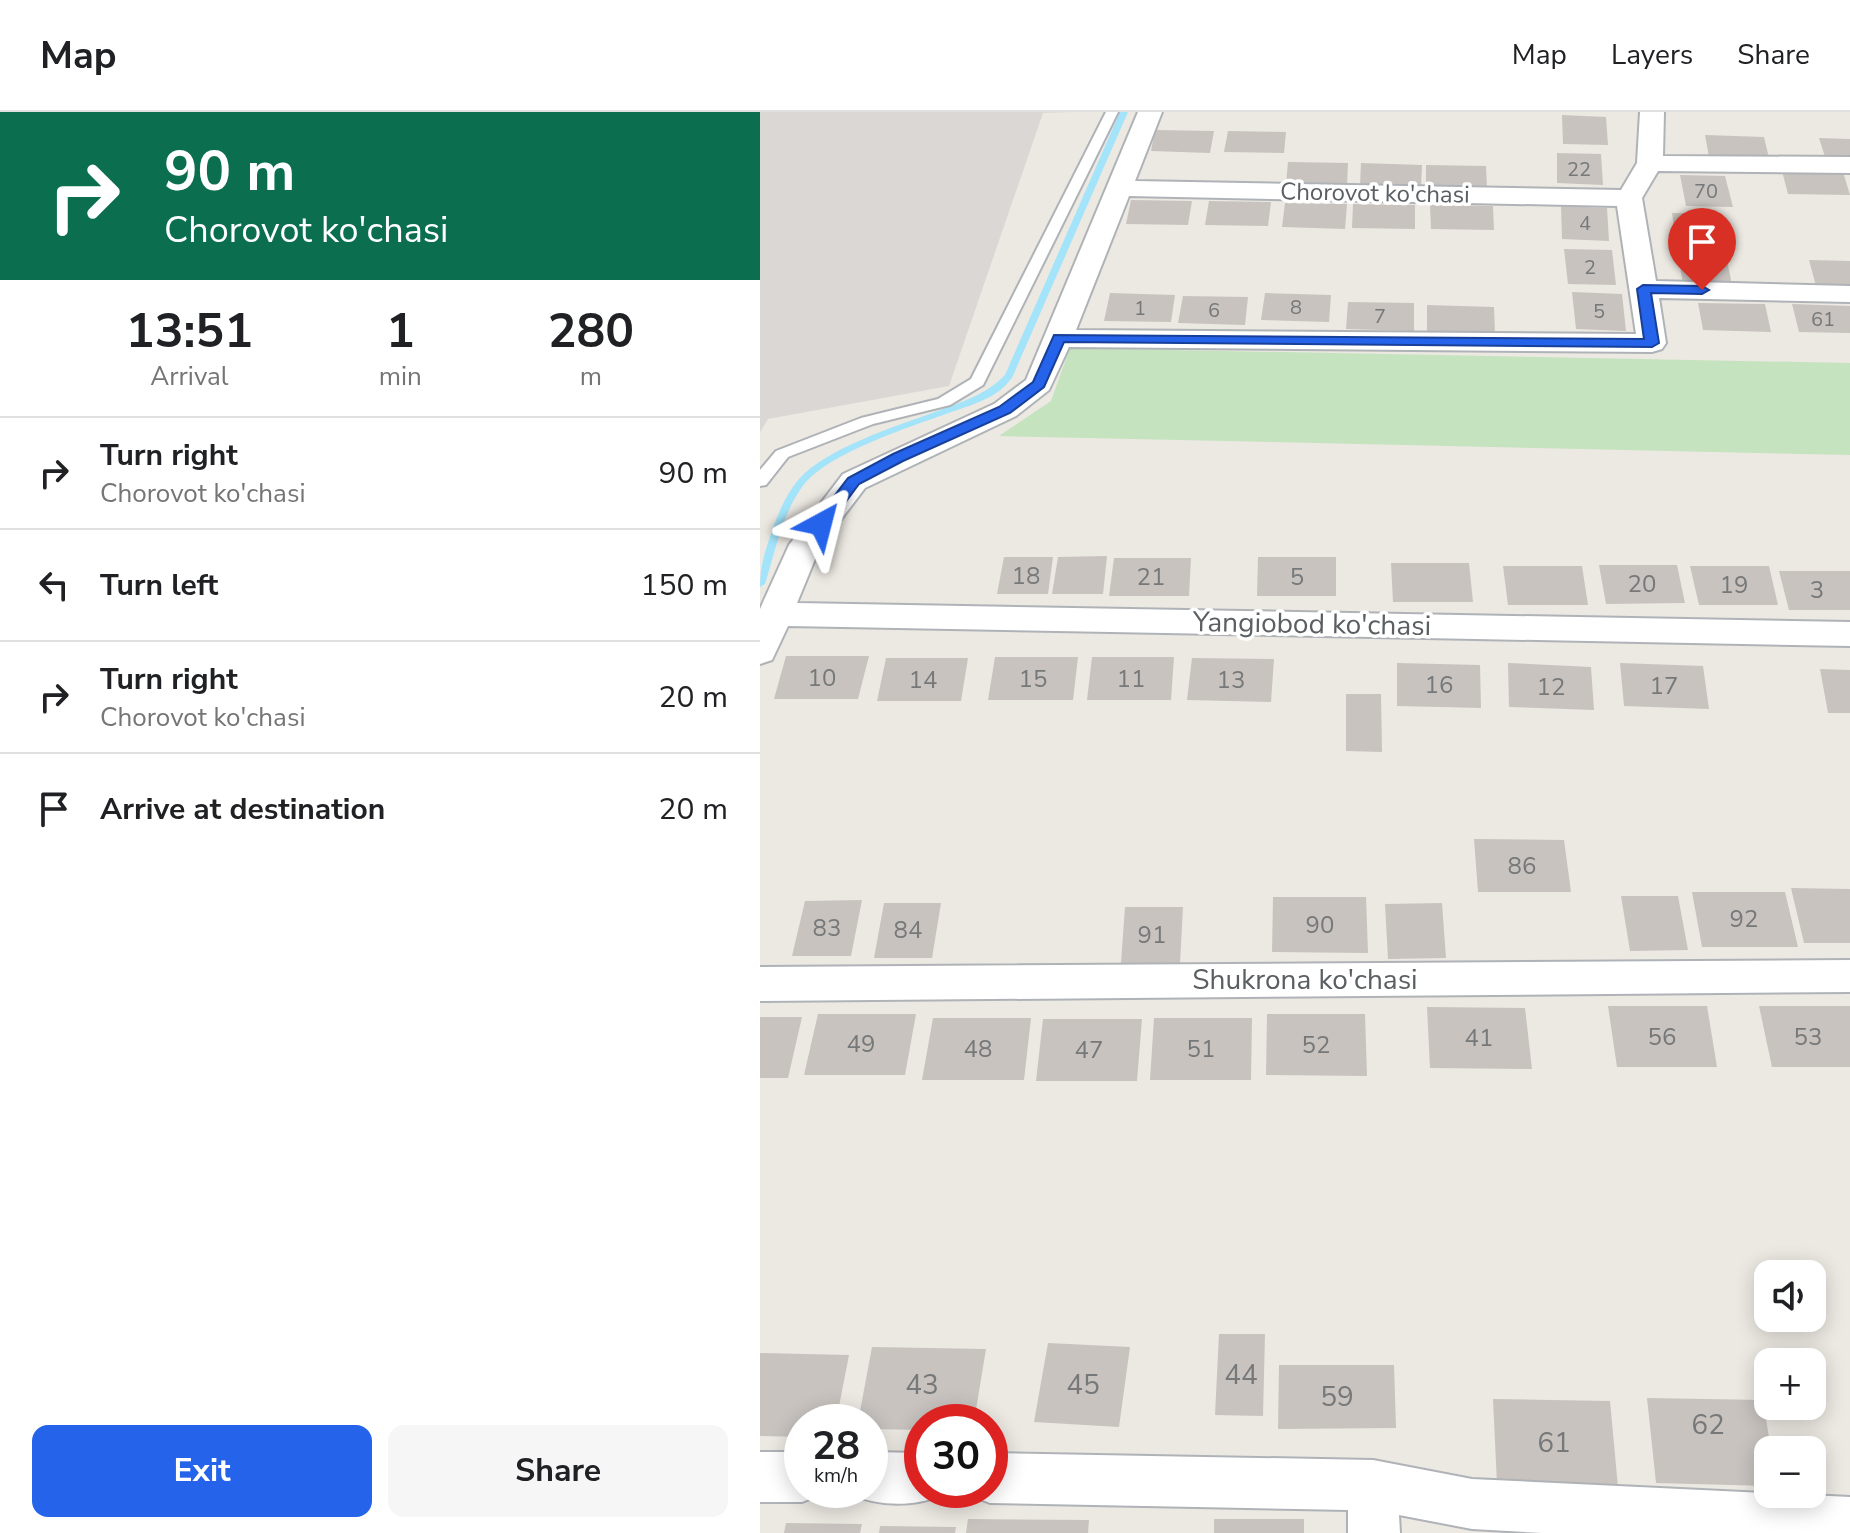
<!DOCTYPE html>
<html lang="en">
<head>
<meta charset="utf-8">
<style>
	:root { --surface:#fff; --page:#f6f6f6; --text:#202124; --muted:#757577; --line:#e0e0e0; --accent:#2563eb }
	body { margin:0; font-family:"Nunito Sans",sans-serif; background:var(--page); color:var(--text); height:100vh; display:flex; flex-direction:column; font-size:30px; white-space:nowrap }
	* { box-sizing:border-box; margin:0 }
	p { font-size:26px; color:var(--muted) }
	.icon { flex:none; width:44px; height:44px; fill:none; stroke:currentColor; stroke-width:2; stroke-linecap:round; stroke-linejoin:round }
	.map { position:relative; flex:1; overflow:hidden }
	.side { display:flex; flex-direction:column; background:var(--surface); width:760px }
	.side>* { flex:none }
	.banner { background:#0b6e4f; color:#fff; overflow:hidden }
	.fabs { position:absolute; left:994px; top:1148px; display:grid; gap:16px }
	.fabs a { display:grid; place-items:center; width:72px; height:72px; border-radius:16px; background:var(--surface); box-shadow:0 4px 20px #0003; font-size:40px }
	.speed { position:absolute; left:24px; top:1292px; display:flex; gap:16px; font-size:40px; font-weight:700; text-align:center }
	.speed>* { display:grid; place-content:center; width:104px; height:104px; border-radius:50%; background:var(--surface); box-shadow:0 4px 20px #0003; line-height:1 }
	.speed small { font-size:20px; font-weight:400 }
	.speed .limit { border:12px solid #d22; background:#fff; color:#111 }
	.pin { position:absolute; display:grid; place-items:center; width:68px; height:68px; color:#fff; margin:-82px -34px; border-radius:50% 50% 50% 0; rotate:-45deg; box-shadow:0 0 8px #0007 }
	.pin .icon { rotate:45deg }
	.me { position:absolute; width:88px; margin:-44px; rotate:38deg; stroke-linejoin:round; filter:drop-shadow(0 0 6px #0008) }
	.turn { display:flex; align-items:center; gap:28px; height:168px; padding:0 32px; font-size:36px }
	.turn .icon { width:104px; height:104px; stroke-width:2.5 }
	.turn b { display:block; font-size:56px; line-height:68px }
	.eta { display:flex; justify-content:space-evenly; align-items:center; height:136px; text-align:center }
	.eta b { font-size:48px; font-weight:700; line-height:56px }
	.action { display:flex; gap:16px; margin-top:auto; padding:16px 32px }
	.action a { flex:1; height:92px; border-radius:16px; background:var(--accent); color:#fff; font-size:32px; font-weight:700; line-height:92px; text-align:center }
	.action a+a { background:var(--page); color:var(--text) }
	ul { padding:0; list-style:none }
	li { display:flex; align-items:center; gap:24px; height:112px; padding:0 32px; border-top:2px solid var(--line) }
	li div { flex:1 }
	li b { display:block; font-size:30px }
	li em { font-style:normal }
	header { display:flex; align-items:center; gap:48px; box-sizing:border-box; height:112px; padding:0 40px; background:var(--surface); border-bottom:2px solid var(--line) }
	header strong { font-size:38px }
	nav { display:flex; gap:44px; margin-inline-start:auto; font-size:28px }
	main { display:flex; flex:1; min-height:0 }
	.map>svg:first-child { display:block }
	.industrial { fill:#dbd7d4 }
	.green { fill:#c5e3bf }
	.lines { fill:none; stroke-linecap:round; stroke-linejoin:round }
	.stream { fill:#a3e4fb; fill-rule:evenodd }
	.building { fill:#c8c3bf }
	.service-casing { stroke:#afb3b7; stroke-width:4 }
	.minor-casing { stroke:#afb3b7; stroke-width:4 }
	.service { fill:#fff; fill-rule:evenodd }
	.minor { fill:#fff; fill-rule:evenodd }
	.route { fill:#2563eb; stroke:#184099; stroke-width:2 }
	.labels { text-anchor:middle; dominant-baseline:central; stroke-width:7; stroke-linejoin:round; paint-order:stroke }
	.far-number-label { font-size:20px; fill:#767879 }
	.far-street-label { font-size:24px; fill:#5a5f62; stroke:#fff }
	.number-label { font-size:24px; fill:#767879 }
	.street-label { font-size:28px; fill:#5a5f62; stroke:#fff }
	.near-number-label { font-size:28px; fill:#767879 }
</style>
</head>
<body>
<header>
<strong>Map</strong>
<nav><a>Map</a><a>Layers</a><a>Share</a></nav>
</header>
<main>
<section class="side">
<div class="banner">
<div class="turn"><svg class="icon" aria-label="right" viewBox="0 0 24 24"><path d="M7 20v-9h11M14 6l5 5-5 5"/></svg><div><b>90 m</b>Chorovot ko'chasi</div></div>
</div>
<div class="eta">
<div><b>13:51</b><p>Arrival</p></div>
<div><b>1</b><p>min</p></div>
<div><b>280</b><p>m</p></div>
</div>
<ul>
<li><svg class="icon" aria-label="right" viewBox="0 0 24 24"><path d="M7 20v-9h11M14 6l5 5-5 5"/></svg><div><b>Turn right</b><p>Chorovot ko'chasi</p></div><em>90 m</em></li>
<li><svg class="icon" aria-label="left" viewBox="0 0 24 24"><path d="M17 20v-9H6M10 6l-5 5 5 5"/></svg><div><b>Turn left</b></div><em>150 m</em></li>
<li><svg class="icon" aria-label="right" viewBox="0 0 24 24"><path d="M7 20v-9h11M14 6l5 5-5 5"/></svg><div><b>Turn right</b><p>Chorovot ko'chasi</p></div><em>20 m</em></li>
<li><svg class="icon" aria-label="arrive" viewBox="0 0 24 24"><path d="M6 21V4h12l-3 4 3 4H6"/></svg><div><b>Arrive at destination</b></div><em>20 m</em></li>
</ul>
<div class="action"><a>Exit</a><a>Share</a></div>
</section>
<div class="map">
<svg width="1090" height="1421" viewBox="0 0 1090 1421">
	<rect width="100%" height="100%" fill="#ece8e2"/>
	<path class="industrial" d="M0,0H312L283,1L189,274L8,307L0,320Z"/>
	<path class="green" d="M310,236L1090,251V343L239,324L291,289Z"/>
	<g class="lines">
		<path class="stream" d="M360,0H368L252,266C248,270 244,276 239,279C223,291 201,296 183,303C144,317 66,342 42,375C22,403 15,440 5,472L0,475C0,453 6,436 13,416C19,399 27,381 39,367C67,336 136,314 175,300C201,290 226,283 245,263Z"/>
	</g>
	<path class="building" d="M802,3L846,5L848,33L803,32Z
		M395,18L454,19L450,41L391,39Z
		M468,19L526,20L524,41L464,40Z
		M945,23L1004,25L1009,46L949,45Z
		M1059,26L1090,27V48H1066Z
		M797,41L841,42L843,73L797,71Z
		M528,50L588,51L587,74L526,72Z
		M601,51L662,53L661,75L600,74Z
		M666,53L726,54L727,77L666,75Z
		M1022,59L1083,60L1090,83L1028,82Z
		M920,63L965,64L973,95L926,94Z
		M371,88L432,89L428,113L366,112Z
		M449,89L511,90L508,114L445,113Z
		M525,91L587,92L585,117L522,115Z
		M593,92L655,93V117L592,116Z
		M670,93L733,94L734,118L671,117Z
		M801,94L847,96L849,129L802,127Z
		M912,101L958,102L965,135L917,134Z
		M804,137L852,138L856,173L808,172Z
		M917,137L965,138L972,173L923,172Z
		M1049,148L1090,149V175L1056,174Z
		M812,180L862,182L866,219L816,217Z
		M350,181L415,183L411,210L344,209Z
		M505,181L571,183L569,210L501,208Z
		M423,184L488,185L485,213L418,211Z
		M588,190L654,191V219L586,217Z
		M938,191L1005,192L1011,220L943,218Z
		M1032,192L1090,194V221L1039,220Z
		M667,193L734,195L735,223L667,221Z
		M347,444L343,482H292L298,445Z
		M244,445H293L288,482H237Z
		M498,445H576V484H497Z
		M354,446H431L429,484H349Z
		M631,451H709L713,490H633Z
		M839,453H917L925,491L846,492Z
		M743,454H822L828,493H748Z
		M930,454H1009L1018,493H939Z
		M1019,459H1090V498H1029Z
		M26,544H109L98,587H14Z
		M235,545H318L313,588H228Z
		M332,545H414L411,588H327Z
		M126,546H208L201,589H117Z
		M432,546L514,547L511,590L427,588Z
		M637,551L720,553L721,596L637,594Z
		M748,551L831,555L834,598L749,595Z
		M860,551L943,554L949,597L864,594Z
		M1060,557L1090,558V601H1068Z
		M586,582H621L622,640L586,639Z
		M714,727L804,728L811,780H718Z
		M1031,776L1090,777V831H1044Z
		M932,780H1025L1038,835H942Z
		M861,784H918L928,838L870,839Z
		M513,785H606L608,841L512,840Z
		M102,788L91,844H32L45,789Z
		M124,791H181L172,846H114Z
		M682,791L686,846L628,847L625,792Z
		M365,795H423L420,851H361Z
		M848,894H947L957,955H857Z
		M999,894H1090V955H1012Z
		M667,895L765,896L772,957L670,956Z
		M58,902H156L145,963H44Z
		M507,902H605L607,964L506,963Z
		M0,905H42L28,966H0Z
		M173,906H271L264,968H162Z
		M394,906H492L491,968H390Z
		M283,907H382L377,969H276Z
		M459,1222H505L503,1304L455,1303Z
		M288,1231L370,1235L359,1315L274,1310Z
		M112,1235L226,1237L214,1310H162V1318L110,1317V1310H98Z
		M0,1241L89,1243L76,1310H42V1325L0,1324Z
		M519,1253H634L636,1316L518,1317Z
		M887,1286L1003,1288L1011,1338H1008V1374L896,1371Z
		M733,1287L850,1289L858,1375L737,1372Z
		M208,1407L329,1408L328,1421H206Z
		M454,1407H544V1421H454Z
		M26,1411L102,1412L100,1421H24Z
		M120,1414L196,1415L195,1421H119Z"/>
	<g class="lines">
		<defs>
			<path id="service" d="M346,0H358L223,273L190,293L113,312L28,345L6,373L0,374V358L16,339L101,306L178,287L211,267Z"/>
			<path id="minor" d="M378,0H402L375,69L861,78L877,51L880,0H904L903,44L1090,45V61L898,59L882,86L896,169L1090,174V190L899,186L906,231L902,237L892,240L309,235L289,278L256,304L105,376L60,435L37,491L1090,510V534L28,514L12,548L0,552V497L29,433L83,362L234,292L266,268ZM369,84L857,94L876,222L316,218Z
				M1090,848V880L0,889V855Z
				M0,1340H42V1378H62L60,1383L42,1390H0Z
				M110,1340L162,1341V1378H182L180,1384C153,1395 119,1394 92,1383L90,1378H110Z
				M230,1341L613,1348L712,1367L1090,1385V1421H782L712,1417L639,1403L640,1421H588V1398L230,1391L212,1384L210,1378H230Z"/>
		</defs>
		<use href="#service" class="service-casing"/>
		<use href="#minor" class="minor-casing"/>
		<use href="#service" class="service"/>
		<use href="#minor" class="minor"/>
	</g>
	<path class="route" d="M883,173L942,174L949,178L942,182L891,181L899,231L892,235L304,230L284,275L250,301L143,349L99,372L67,415L61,417L53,412L88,366L133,342L239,295L273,270L294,223L884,227L877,177Z"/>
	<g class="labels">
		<g class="far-number-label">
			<text x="819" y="57">22</text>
			<text x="946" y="79">70</text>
			<text x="825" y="111">4</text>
			<text x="830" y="155">2</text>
			<text x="536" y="195">8</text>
			<text x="380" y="196">1</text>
			<text x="454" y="198">6</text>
			<text x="839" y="199">5</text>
			<text x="620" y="204">7</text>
			<text x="1063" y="207">61</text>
		</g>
		<g class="far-street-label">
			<text transform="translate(615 81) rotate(1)">Chorovot ko'chasi</text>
		</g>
		<g class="number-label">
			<text x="266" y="464">18</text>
			<text x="391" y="465">21</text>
			<text x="537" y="465">5</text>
			<text x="882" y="472">20</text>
			<text x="974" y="473">19</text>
			<text x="1057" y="478">3</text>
			<text x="62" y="566">10</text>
			<text x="273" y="567">15</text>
			<text x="371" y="567">11</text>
			<text x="163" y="568">14</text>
			<text x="471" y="568">13</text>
			<text x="679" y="573">16</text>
			<text x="904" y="574">17</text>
			<text x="791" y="575">12</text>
			<text x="762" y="754">86</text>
			<text x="984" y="807">92</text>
			<text x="560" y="813">90</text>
			<text x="67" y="816">83</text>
			<text x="148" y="818">84</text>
			<text x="392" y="823">91</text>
			<text x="902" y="925">56</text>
			<text x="1048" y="925">53</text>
			<text x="719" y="926">41</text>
			<text x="101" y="932">49</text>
			<text x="556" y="933">52</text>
			<text x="218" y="937">48</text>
			<text x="441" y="937">51</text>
			<text x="329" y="938">47</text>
		</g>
		<g class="street-label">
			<text transform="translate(552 512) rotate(1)">Yangiobod ko'chasi</text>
			<text x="545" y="868">Shukrona ko'chasi</text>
		</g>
		<g class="near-number-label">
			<text x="481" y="1263">44</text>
			<text x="162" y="1273">43</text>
			<text x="323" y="1273">45</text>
			<text x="577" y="1285">59</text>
			<text x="948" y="1313">62</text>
			<text x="794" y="1331">61</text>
		</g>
	</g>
</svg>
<div class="fabs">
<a><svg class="icon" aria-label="sound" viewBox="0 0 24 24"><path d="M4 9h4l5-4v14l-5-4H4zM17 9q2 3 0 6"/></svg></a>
<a>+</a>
<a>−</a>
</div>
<div class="speed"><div>28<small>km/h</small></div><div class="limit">30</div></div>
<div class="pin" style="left:942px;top:178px;background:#d93025"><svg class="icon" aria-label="arrive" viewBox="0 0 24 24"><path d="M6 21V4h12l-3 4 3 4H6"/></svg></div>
<svg class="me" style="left:61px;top:412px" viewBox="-20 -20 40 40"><path d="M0-17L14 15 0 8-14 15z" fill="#2563eb" stroke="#fff" stroke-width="4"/></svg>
</div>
</main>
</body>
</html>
